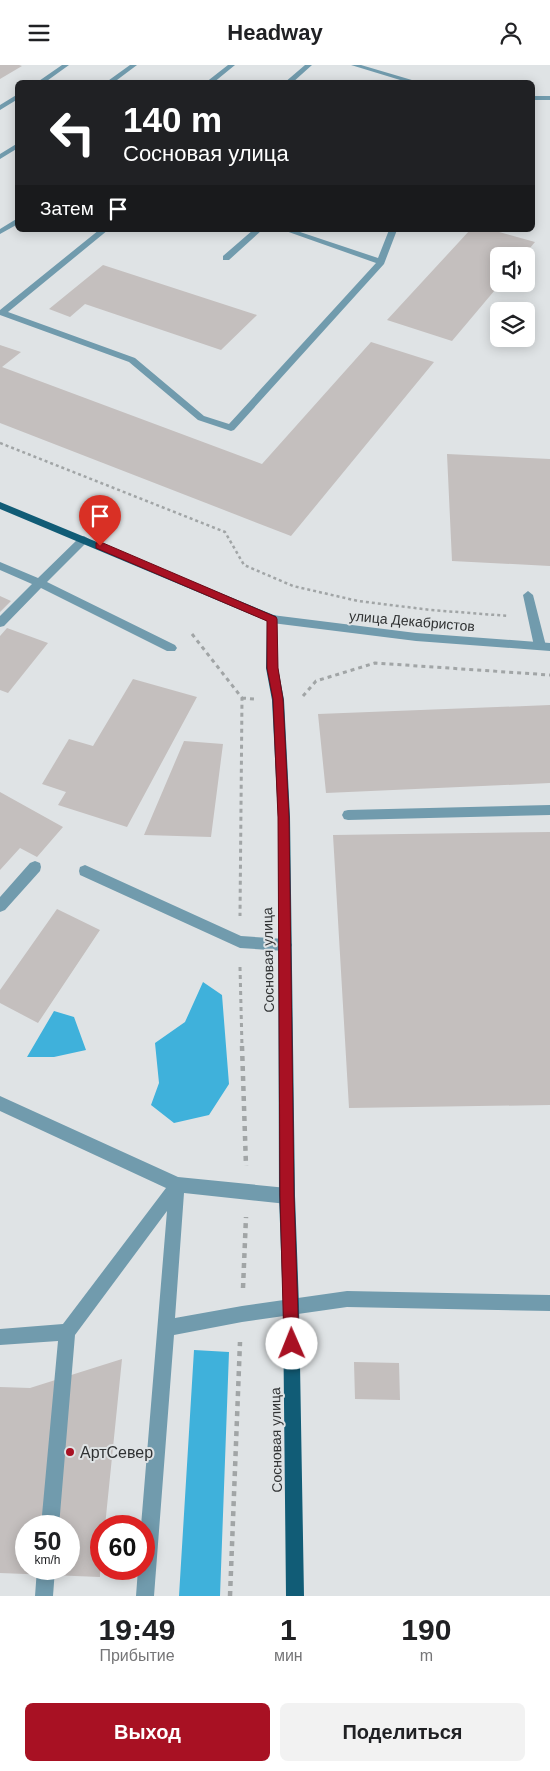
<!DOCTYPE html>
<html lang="ru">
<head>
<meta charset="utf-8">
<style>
	:root { --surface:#fff; --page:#f2f2f2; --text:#202124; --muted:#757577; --accent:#a81123 }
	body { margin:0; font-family:Helvetica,sans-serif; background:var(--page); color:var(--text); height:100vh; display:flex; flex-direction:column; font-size:19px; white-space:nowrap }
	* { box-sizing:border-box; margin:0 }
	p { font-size:16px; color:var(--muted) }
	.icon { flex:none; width:28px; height:28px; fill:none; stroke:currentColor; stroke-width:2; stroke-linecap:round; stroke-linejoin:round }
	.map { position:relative; height:1531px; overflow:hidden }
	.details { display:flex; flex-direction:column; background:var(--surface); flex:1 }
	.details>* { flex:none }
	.top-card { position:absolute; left:15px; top:15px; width:520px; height:152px; border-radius:8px; box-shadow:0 2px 12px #0003; background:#202124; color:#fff; overflow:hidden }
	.buttons { position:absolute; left:490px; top:182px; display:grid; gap:10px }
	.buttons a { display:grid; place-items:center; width:45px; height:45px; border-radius:8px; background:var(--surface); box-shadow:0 2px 12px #0003; font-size:25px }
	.speed { position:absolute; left:15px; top:1450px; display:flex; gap:10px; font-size:25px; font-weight:700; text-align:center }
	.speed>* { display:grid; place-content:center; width:65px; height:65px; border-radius:50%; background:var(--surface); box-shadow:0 2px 12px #0003; line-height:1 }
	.speed small { font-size:12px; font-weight:400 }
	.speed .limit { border:8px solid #d22; background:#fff; color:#111 }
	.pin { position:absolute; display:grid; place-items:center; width:42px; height:42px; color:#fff; margin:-51px -21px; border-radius:50% 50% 50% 0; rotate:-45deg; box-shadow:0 0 5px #0007 }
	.pin .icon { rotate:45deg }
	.me { position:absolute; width:55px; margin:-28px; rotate:359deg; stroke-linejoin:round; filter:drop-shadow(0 0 4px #0008) }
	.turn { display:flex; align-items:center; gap:18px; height:105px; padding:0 25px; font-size:22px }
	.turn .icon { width:65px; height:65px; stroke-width:2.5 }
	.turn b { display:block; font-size:35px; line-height:42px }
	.then { display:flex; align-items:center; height:48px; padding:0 25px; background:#0003; gap:10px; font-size:19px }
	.eta { display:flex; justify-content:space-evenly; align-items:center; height:85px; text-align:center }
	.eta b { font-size:30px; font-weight:700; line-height:35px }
	.button { display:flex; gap:10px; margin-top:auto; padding:10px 25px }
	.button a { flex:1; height:58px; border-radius:8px; background:var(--accent); color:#fff; font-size:20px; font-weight:700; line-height:58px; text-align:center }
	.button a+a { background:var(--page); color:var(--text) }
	header { display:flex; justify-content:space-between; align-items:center; height:65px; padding:0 25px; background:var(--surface); font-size:22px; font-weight:700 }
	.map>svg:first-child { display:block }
	.forest { fill:#3fb1db }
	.building { fill:#c4bfbe; fill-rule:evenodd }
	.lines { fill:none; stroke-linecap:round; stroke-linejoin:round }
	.path-far2 { stroke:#a1a5a6; stroke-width:2.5; stroke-dasharray:3 3; stroke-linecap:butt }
	.path-far1 { stroke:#a1a5a6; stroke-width:3; stroke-dasharray:4 4; stroke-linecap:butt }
	.path { stroke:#a1a5a6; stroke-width:4.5; stroke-dasharray:5 5; stroke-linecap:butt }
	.lane { fill:#719bad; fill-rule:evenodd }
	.street { fill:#719bad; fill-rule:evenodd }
	.primary { fill:#115c76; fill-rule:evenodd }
	.route { fill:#a81123; stroke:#6d0b17 }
	.poi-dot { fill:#a81123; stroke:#dfe3e5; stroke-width:2 }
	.labels { text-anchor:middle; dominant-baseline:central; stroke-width:4; stroke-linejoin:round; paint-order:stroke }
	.street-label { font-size:14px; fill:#303233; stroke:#dfe3e5 }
	.near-poi-label { font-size:16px; fill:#303233; stroke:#dfe3e5; text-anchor:start }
</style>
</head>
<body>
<header><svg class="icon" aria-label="menu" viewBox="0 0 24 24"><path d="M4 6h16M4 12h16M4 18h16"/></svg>Headway<svg class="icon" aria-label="person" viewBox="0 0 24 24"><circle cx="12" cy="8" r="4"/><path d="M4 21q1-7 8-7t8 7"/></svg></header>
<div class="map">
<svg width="550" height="1531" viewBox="0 0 550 1531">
	<rect width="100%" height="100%" fill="#dfe3e5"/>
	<path class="forest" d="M203,917L222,930L229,1019L209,1050L174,1058L151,1040L159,1018L155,978L185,957Z
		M54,946L74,952L86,985L54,992H27Z
		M194,1285L229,1287L220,1531H179Z"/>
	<path class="building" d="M0,0H19L22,1L0,14Z
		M470,165H492L535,177L523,191H499L500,219L452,276L387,255Z
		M103,200L257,250L221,285L85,239L70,252L49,244Z
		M371,277L434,297L291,471L0,358V280L21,287L2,302L262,399Z
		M447,389L550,394V501L452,496Z
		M0,531L11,536L0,547Z
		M7,563L48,578L8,628L0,625V571Z
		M133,614L197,632L127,762L58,740L66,727L42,719L69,674L93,681Z
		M550,640V718L326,728L318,649Z
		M184,676L223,679L211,772L144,770Z
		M0,727L63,762L37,792L20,783L0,805Z
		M550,767V1040L349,1043L333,770Z
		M57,844L100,865L38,958L0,938V925Z
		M122,1294L105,1461H101L100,1512L0,1508V1322L30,1323ZM26,1461H69V1504H26Z
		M354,1297L399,1298L400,1335L355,1334Z"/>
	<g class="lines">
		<path class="path-far2" d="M0,378L225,467L244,500L293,521L358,536L431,545L509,551"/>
		<path class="path-far1" d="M192,569L242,633L240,851
			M303,631L316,616L375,598L550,610
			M242,633L254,634
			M240,902L242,982"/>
		<path class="path" d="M242,981L246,1101
			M243,1223L246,1152
			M230,1531L240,1277"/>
		<path class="lane" d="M62,0H69L44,18H36Z
			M130,0H137L113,18H105Z
			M228,0H235L213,18H205Z
			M305,0H312L292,18H284Z
			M351,0H361L422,18H410Z
			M18,29V34L0,45V40Z
			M18,78V83L0,94V89Z
			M18,153V159L0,169V164Z
			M99,165H108L8,247L135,293L204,351L229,359L376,198L283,165H294L378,193L389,165H397L384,199L234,365L231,366L198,355L129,297L0,250V245Z
			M253,165H262L229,195H223V191Z
			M84,471L89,474L88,476L47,517L175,580L177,583L175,586H167L41,523L4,561L0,562V551L32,519L0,505V497L38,513L80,472Z
			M528,526L533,530L546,581L540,585L534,581L523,530Z
			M550,740V750L348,755L344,754L342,750L344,746L348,745Z
			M35,796L40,798L41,802L40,806L5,845L0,847V832L30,798Z
			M85,800L241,871L285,874L290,876L292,880L290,884L285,886L240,883L80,810L79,806L80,802Z
			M0,1031L178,1112L287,1123L292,1126L295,1131L292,1136L287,1139L184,1128L175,1253L242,1241L347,1226L550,1230V1246L347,1242L242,1257L174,1270L154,1531H136L138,1504H144V1461H141L167,1146L75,1270L59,1461H41L58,1276L0,1280V1264L63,1259L166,1123L0,1046Z
			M37,1504H55L53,1531H35Z"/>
		<path class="street" d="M532,31H550V35H532Z
			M272,550L416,568L550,578V586L416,576L272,558L267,554Z"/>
		<path class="primary" d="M0,437L276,551L277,554L278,603L284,635L290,752L295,1131L299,1241L304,1531H286L283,1241L279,1131L278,752L272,635L266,603L267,556L0,444Z"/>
	</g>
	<path class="route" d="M96,478H103L276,552L277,554L278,603L283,634L289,752L294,1131L299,1279L297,1284L292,1286L286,1284L284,1279L280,1131L278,752L273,634L267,603V556L96,483Z"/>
	<circle class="poi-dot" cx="70" cy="1387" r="5"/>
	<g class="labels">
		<g class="street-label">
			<text transform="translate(412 556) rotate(5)">улица Декабристов</text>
			<text transform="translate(268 895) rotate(-91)">Сосновая улица</text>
			<text transform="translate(276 1375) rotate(-91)">Сосновая улица</text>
		</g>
		<g class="near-poi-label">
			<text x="80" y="1387">АртСевер</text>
		</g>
	</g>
</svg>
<div class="buttons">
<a><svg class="icon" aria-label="sound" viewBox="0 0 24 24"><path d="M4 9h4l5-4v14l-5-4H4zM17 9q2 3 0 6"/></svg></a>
<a><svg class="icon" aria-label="layers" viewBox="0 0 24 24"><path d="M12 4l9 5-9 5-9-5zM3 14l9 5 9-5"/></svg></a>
</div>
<div class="speed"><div>50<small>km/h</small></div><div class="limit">60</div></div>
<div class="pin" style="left:100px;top:481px;background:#d93025"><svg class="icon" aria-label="arrive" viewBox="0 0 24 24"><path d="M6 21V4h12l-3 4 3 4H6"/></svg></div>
<svg class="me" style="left:292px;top:1279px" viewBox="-20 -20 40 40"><circle r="19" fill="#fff"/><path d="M0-13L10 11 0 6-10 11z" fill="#a81123"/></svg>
<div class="top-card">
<div class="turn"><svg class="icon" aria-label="left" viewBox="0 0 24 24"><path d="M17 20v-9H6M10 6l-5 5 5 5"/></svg><div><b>140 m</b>Сосновая улица</div></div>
<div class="then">Затем<svg class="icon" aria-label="arrive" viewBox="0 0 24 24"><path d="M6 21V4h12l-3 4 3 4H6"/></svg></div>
</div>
</div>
<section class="details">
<div class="eta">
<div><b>19:49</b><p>Прибытие</p></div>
<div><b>1</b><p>мин</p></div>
<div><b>190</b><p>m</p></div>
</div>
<div class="button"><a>Выход</a><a>Поделиться</a></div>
</section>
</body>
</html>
